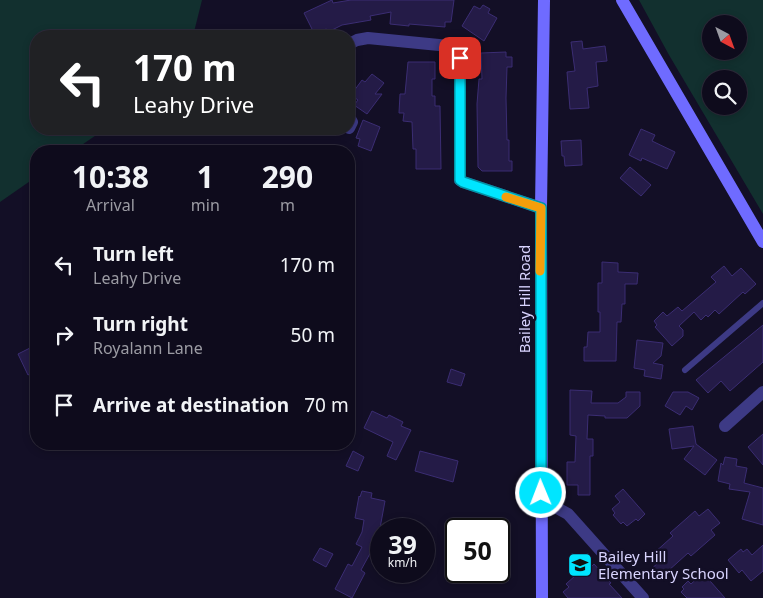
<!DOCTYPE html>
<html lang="en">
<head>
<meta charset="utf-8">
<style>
	:root { --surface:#0e0b1c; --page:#171425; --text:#f1f3f6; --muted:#9b9ba3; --line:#2e2b3b }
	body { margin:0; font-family:"Noto Sans",sans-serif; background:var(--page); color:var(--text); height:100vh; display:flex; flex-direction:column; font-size:19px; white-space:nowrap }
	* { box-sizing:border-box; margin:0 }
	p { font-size:16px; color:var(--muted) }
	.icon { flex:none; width:28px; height:28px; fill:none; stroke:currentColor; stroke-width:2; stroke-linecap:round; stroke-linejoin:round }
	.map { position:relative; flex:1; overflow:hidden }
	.sheet { position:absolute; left:30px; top:145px; width:325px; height:305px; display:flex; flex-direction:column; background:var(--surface); border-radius:20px; box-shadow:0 2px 8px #0003,0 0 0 1px var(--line) }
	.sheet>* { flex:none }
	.guide { position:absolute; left:30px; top:30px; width:325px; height:105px; border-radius:20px; box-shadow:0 2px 8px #0003,0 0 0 1px var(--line); background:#202124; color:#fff; overflow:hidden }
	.needle { width:32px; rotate:139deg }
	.fabs { position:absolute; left:702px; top:15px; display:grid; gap:10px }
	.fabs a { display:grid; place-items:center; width:45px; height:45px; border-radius:50%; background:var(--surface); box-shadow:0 2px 8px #0003,0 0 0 1px var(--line); font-size:25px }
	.speed { position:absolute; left:370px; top:518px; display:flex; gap:10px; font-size:25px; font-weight:700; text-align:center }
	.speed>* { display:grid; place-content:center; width:65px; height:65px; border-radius:50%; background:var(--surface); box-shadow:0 2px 8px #0003,0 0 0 1px var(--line); line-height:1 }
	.speed small { font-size:12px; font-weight:400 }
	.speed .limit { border:2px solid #111; border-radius:8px; background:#fff; color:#111 }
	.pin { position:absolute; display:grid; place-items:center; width:42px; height:42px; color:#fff; margin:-21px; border-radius:10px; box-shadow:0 2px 8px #0006 }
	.me { position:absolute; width:55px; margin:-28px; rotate:359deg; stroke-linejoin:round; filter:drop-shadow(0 0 4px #0008) }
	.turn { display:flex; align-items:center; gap:18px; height:105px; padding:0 20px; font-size:22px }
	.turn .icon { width:65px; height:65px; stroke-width:2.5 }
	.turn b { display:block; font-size:35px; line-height:42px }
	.eta { display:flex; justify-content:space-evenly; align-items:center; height:85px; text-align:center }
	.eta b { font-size:30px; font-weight:700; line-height:35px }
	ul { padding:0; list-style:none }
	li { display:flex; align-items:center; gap:15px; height:70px; padding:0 20px }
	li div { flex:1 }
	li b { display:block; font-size:19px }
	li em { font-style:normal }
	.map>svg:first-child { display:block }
	.green { fill:#12302f; fill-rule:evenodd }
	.building { fill:#241b47; stroke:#3b2d73 }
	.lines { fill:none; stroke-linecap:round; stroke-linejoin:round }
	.lane { stroke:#3d3a85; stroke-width:6 }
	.street { stroke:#3d3a85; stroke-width:12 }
	.secondary { stroke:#6f6bff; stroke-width:12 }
	.route-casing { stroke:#0095a6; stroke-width:12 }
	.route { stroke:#00e5ff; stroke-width:9 }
	.slow { stroke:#f59e0b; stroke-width:9 }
	.labels { text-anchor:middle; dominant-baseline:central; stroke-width:5; stroke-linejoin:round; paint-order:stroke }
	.street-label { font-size:15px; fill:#d9d4ff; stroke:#130f26 }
	.poi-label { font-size:15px; fill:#d9d4ff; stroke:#130f26; text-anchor:start }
</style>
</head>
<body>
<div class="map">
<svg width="763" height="598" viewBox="0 0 763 598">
	<rect width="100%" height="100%" fill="#130f26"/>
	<path class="green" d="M0,0H202L193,36H36V129H105L73,151H36V177L0,202Z
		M639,0H763V214L669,55ZM711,24H739V51H711ZM711,79H739V106H711Z"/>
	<path class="building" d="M332,0L333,3L351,0H454L451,22H445V27L409,24V26L390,24L391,12L370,16L371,20L342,25L330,31L326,29L315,35L304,13Z
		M483,5L490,9L488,13L497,18L484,41L462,26L474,6L480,9Z
		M582,41L583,49L605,46L607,61L596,62L598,86L587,88L589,108L570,109L567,72L575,71L571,42Z
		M506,52V57H512V67H507L506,98L507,140H509V161H512V171H482L478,167L477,104L479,79H482L481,53Z
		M408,62H435V79H432V96H435V106H440L441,169H416V149H413L412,122L403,121L404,113H399L400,94H405Z
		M372,74L384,83L375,94H382L367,114L354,105L358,100L351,95L362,80L365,82Z
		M363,120L380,127L371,151L358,146L360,139L356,138Z
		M641,129L655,135L652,141L675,152L667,169L642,158L641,161L629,155Z
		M581,140L582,165L565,166L564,156H562L561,141Z
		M630,167L651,185L641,196L620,178Z
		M602,262L618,263V272L638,273L637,284H625V304H622L621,322H617L616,361H584V347H587L588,332H600V312H598V283H602Z
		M724,266L732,276L741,268L756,284L745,294L743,292L719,314L715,310L708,317L706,315L701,320L694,312L679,326L683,330V336L672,346L655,327L657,325L654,321L663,312L667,316L678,307L682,311L716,282L711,277Z
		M763,325V362L730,391L721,381L708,393L696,380Z
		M637,340L663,343L661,356L653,363L663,365L661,379L644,376L645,370L634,368Z
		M36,345V371L28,375L18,354Z
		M451,369L465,374L461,386L447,382Z
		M570,390L592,391L591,403H618L626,397V392H640V406L627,418H605V416L588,415L587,439H593V456H590V495H578V485H567V462H575L576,436L570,435Z
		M673,392H688L699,398L692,410L686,406L680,415L665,406Z
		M372,411L387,418L389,415L403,422L401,426L411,430L396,460L387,456L393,442L364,428Z
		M693,426L696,444L717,460L705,475L684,459L694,446L672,449L669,429Z
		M763,434V465L748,447Z
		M353,451L364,457L358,471L346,466Z
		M420,451L458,461L453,482L415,471Z
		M725,457L737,459L736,466L747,468L744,483L763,488V525L742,519L750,492L729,489L730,484L718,481L721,463L723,465Z
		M623,489L645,514L638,521L636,519L627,526L623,522L621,524L613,515L615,513L612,509L620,502L615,496Z
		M362,491L372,493L371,498L385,501L378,539L361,570L365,573L352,598L335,589L348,564L352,566L362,547L356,544L362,532L364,520L355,518L359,496L360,497Z
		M708,509L720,523L711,530L715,535L691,556L688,553L658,580L649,571L659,562L657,561L659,560L653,554L673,536L670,533L695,511L699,516Z
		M763,545V571L751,581L742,570L739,573L728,560L741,549L743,552L747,549L752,555Z
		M320,548L333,554L326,567L313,560Z
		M594,564L611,583L609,584L622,598H568L563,592L569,587L566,584L586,566L589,569Z
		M703,573L725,598H687L681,592L684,589L682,587L688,581L691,584Z"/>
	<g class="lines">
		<path class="lane" d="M685,370L763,303"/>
		<path class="street" d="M349,44L357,40L368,38L449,46L456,50L460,58V180L463,182L541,208
			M349,117L352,122L349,128
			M725,426L763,392
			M541,507L557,508L568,514L643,598"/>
		<path class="secondary" d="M622,0L763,242
			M542,598L541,208L544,0"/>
	</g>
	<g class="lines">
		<defs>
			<path id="route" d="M460,58V180L463,182L541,208V493"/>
		</defs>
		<use href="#route" class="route-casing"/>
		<use href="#route" class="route"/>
		<path class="slow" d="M506,197L541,208L540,271"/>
	</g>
	<defs>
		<symbol id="school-square" viewBox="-11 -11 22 22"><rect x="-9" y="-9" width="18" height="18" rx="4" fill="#00e5ff" stroke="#130f26"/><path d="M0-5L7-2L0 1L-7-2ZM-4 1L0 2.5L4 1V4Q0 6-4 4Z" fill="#111"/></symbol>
	</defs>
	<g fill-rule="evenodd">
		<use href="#school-square" x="566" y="551" width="28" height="28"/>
	</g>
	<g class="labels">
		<g class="street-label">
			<text transform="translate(524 299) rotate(-90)">Bailey Hill Road</text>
		</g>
		<g class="poi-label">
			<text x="598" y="556">Bailey Hill<tspan x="598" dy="17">Elementary School</tspan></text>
		</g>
	</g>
</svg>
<div class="fabs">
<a><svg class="needle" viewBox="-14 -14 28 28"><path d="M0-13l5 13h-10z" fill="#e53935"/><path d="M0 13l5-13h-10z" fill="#9b9ba3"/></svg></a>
<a><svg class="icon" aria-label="search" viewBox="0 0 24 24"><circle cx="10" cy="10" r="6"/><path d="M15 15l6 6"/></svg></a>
</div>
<div class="speed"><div>39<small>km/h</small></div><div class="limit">50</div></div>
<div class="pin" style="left:460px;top:58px;background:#d93025"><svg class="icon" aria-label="arrive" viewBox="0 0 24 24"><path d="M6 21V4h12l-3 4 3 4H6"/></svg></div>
<svg class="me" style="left:541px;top:493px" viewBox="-20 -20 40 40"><circle r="17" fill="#00e5ff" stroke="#fff" stroke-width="3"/><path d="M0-11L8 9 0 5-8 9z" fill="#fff"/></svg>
<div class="guide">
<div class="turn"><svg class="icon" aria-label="left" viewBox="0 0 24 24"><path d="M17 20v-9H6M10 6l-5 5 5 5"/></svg><div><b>170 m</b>Leahy Drive</div></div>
</div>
<section class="sheet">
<div class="eta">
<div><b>10:38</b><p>Arrival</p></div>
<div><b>1</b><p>min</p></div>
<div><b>290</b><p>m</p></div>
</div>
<ul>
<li><svg class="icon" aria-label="left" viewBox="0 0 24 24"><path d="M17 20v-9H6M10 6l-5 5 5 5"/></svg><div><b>Turn left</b><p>Leahy Drive</p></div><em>170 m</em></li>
<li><svg class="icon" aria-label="right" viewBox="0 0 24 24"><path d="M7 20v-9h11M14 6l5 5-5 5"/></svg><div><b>Turn right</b><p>Royalann Lane</p></div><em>50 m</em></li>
<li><svg class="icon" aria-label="arrive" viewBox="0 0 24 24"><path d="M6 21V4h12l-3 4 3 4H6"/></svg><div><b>Arrive at destination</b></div><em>70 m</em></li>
</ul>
</section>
</div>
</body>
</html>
